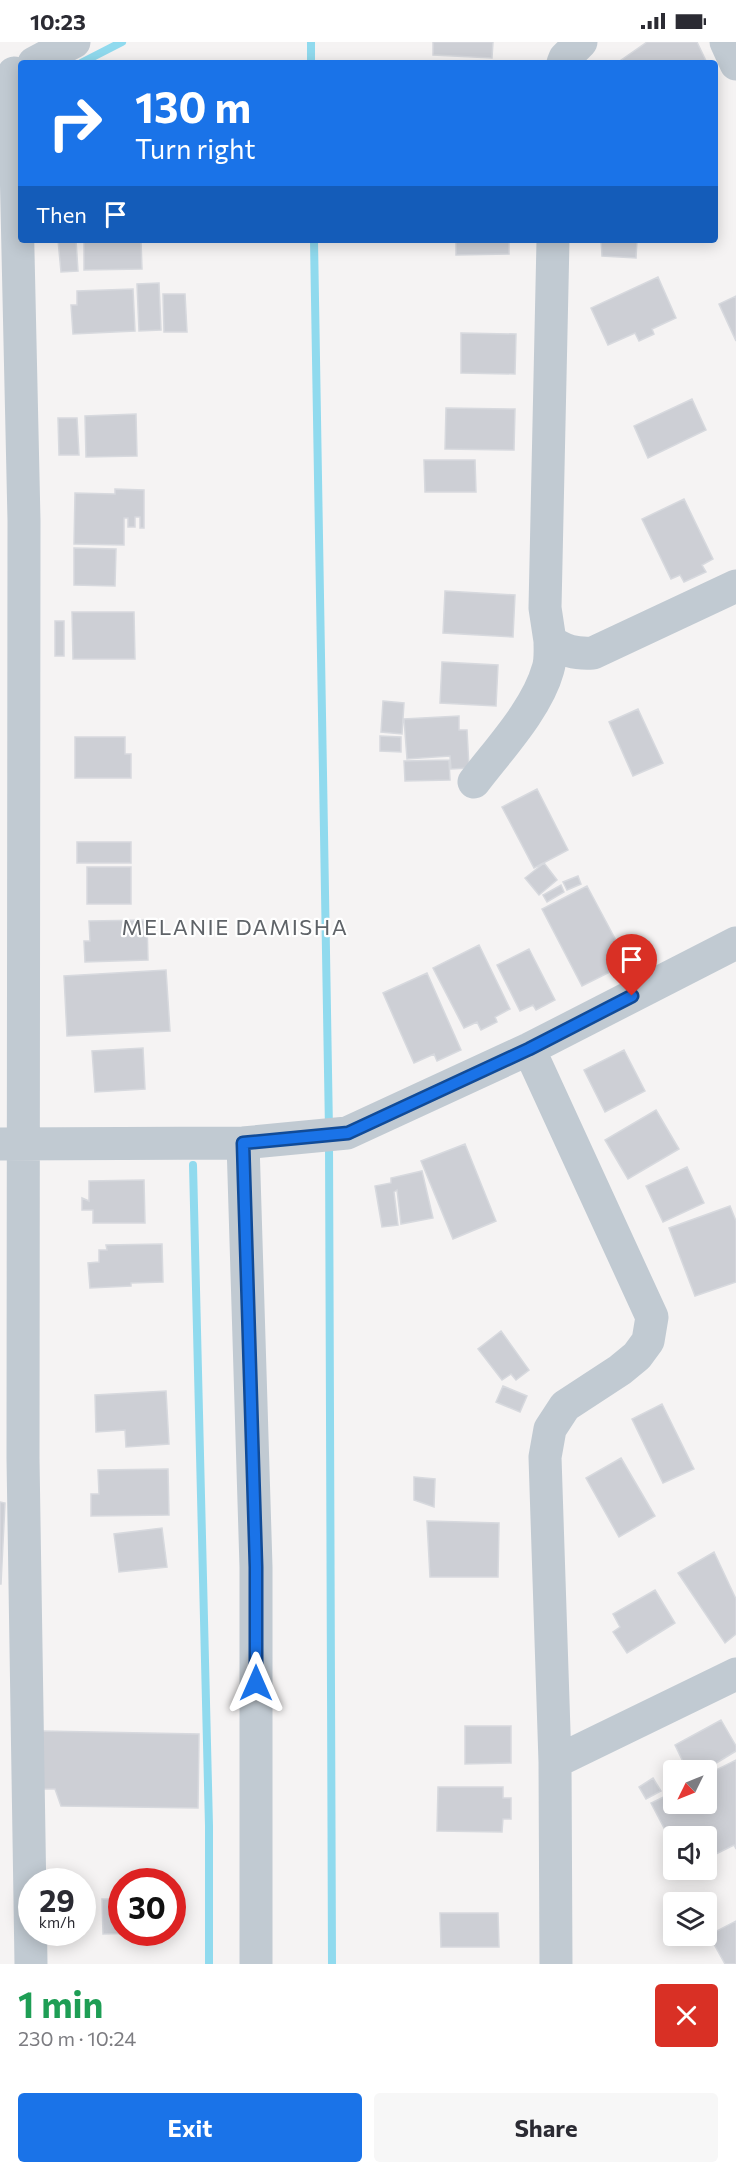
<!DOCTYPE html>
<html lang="en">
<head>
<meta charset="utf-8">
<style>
	:root { --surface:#fff; --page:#f7f7f7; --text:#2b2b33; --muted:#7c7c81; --accent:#1a73e8 }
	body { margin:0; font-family:Commissioner,sans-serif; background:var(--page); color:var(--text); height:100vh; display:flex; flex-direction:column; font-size:22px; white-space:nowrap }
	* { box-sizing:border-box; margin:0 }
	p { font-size:20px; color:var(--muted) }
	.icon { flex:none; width:33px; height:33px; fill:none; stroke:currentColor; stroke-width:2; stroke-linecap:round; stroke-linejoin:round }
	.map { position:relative; height:1922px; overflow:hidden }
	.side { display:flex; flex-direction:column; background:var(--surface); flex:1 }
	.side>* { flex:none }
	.top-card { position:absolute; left:18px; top:18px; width:700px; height:183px; border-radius:6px; box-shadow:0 3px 15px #0003; background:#1a73e8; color:#fff; overflow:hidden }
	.needle { width:39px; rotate:227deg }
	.buttons { position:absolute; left:663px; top:1718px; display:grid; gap:12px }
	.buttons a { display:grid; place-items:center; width:54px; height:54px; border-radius:6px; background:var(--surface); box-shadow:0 3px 15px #0003; font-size:30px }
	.speed { position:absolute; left:18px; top:1826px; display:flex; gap:12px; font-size:30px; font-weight:700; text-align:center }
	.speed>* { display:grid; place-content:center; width:78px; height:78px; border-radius:50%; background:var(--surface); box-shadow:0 3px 15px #0003; line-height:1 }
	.speed small { font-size:15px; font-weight:400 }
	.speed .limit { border:9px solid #d22; background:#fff; color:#111 }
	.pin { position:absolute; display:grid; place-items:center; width:51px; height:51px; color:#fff; margin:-62px -26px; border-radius:50% 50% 50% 0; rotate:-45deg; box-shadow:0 0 6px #0007 }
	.pin .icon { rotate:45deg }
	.me { position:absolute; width:66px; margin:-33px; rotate:0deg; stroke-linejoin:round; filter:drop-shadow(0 0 4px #0008) }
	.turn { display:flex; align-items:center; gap:21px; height:126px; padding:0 18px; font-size:27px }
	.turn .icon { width:78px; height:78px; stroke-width:2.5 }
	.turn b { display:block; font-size:42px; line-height:51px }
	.then { display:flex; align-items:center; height:57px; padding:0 18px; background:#0003; gap:12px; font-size:22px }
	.round { display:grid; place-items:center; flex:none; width:63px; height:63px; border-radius:6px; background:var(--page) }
	.summary { display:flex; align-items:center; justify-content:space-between; height:102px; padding:0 18px }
	h1 { font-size:36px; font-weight:700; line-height:45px; color:#1e9e55 }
	.action { display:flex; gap:12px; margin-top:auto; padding:12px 18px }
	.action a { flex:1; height:69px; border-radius:6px; background:var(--accent); color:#fff; font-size:24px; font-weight:700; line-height:69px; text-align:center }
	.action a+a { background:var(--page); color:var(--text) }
	.status { display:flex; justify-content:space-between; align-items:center; height:42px; padding:0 30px; background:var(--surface); direction:ltr }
	.status svg { height:16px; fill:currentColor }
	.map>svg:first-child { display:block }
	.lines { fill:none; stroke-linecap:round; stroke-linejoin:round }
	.stream { stroke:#90daee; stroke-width:8 }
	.building { fill:#cdcfd5; stroke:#d7d9de; stroke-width:1.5 }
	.minor { stroke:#c1cad2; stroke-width:33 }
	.route-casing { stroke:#114b97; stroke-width:15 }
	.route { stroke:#1a73e8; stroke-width:10 }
	.labels { text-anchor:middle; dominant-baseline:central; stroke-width:4.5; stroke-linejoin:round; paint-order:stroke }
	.neighbourhood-label { font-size:22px; letter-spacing:1.5px; fill:#5f6368; stroke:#fff }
</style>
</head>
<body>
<div class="status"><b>10:23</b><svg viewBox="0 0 49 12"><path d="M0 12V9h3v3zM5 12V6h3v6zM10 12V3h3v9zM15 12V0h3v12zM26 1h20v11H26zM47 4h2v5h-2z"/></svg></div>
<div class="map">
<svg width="736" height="1922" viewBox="0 0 736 1922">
	<rect width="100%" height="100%" fill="#f5f3f3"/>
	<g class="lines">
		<path class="stream" d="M311,0V21
			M81,21L122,0
			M314,198L329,1088
			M329,1100L332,1922
			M193,1123L209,1784V1922"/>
	</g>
	<path class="building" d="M433,0H493L492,16L433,13Z
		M647,0H697L707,21H617Z
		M58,198H76L78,229L61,230Z
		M84,198H141L142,227L84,228Z
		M456,198H509V212L456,213Z
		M601,198H637L636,216L602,214Z
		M658,235L676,276L652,287L654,292L639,299L635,291L608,303L591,266Z
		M159,241L161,288L139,289L137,242Z
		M133,247L135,289L73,292L71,263H77V249Z
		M163,252H185L187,290H164Z
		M736,254V299L719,262Z
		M461,291L516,292L515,332L461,331Z
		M692,357L706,388L648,416L634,384Z
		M446,366L515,367L514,408L445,407Z
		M136,372L137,414L86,415L85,374Z
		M58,376H77L79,413H59Z
		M424,418H475L476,450H425Z
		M115,447L144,448V486H140V475H135V485H128V476H124V503L74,502L75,451L115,452Z
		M684,457L713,517L702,523L706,530L684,540L680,533L671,537L642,477Z
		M74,506L116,507L115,544L74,543Z
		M445,549L515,553L513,595L443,591Z
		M72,570H134L135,617H73Z
		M55,579H64V614H55Z
		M442,620L498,623L496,664L440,661Z
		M383,659L404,661L402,692L381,690Z
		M638,667L663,721L633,734L609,680Z
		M459,674V688H467L469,726L451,727L450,714L407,717L404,677Z
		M380,694L401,695V710L380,709Z
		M75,695H125V712H131V736H75Z
		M449,718L450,738L405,739L404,719Z
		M537,747L568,808L534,826L502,765Z
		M77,800H131V821H77Z
		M544,821L557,838L539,853L525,836Z
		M87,825H131V862H87Z
		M578,834L581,842L567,848L563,840Z
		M561,843L564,850L547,860L543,853Z
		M587,844L628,921L582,944L542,867Z
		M147,878L148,918L85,920L84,899H90L89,879Z
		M479,903L510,967L495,975L497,980L481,988L477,980L464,986L433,926Z
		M529,907L555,958L536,968L533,963L520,969L497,923Z
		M166,928L170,989L67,994L64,934Z
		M427,931L461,1008L437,1019L434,1012L414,1021L383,951Z
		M143,1006L145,1047L95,1050L92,1009Z
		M624,1008L645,1049L605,1070L584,1028Z
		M656,1068L679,1107L628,1137L605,1098Z
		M465,1102L496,1179L453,1197L421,1119Z
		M687,1125L704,1161L663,1180L646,1144Z
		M422,1129L433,1176L401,1182L397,1148L394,1150L398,1183L382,1185L375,1144L391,1141V1136Z
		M144,1138L145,1181H93V1168H82V1156L89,1159V1139Z
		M730,1164L736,1179V1240L695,1254L669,1186Z
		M162,1202L163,1240L131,1241V1244L90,1246L88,1221L99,1220V1208H107L106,1203Z
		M501,1289L529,1328L516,1338L511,1332L502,1338L478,1307Z
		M503,1344L527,1354L520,1370L496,1360Z
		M166,1349L169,1402L126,1405L125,1388L96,1390L95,1353Z
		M662,1362L694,1427L663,1441L632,1377Z
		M621,1416L655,1474L619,1495L586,1436Z
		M168,1427L169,1473L91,1474V1452H99L98,1428Z
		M414,1435L435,1437L434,1465L414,1458Z
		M0,1460L5,1461L1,1542H0Z
		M427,1479L499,1481L498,1535H430Z
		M162,1486L167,1525L119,1530L114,1492Z
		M714,1510L736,1557V1592L725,1601L678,1531Z
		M655,1548L675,1581L627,1611L613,1590L620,1585L613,1572Z
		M721,1678L736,1704V1709L705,1728H687L675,1703Z
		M465,1684H511V1721L465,1722Z
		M41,1689L199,1692L198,1766L61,1764L55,1747H40Z
		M736,1718V1807L734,1803L706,1817V1794H674V1805L651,1761L674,1750V1761H706V1733Z
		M653,1736L661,1749L646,1757L639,1745Z
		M438,1745H503V1756H511V1777H503L502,1790L437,1789Z
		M102,1857H122V1890L142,1891L103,1892Z
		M440,1871H498L499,1905H441Z
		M736,1879V1922H725L709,1893Z"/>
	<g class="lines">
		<path class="minor" d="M726,0L736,22
			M34,21L74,0
			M563,21L565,16L581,0
			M14,31L24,479L23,1416L31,1922
			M553,198L545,566L550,599C564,609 575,612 593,611L736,544
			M474,740C499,707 537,667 548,627C551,618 550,608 550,599
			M529,1007L652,1275L648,1299L637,1314L620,1328L565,1364L550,1387L545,1415L555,1720L556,1922
			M243,1101L256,1525V1922
			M0,1102L243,1101L347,1091L529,1007L736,901
			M555,1720L736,1632"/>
	</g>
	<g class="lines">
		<defs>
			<path id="route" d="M256,1641V1525L243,1101L348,1091L529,1007L632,954"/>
		</defs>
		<use href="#route" class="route-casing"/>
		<use href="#route" class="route"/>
	</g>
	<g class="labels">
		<g class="neighbourhood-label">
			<text x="235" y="884">MELANIE DAMISHA</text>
		</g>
	</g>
</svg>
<div class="buttons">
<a><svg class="needle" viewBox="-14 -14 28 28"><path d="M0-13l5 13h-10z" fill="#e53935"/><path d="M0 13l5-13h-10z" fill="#7c7c81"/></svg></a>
<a><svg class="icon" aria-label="sound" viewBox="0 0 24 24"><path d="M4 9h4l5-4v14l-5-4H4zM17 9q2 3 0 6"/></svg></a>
<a><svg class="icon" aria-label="layers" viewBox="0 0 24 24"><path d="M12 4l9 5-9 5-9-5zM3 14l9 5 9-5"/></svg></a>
</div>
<div class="speed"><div>29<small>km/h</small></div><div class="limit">30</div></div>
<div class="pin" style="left:632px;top:954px;background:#d93025"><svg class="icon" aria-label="arrive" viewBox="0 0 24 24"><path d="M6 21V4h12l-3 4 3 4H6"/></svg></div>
<svg class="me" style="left:256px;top:1641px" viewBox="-20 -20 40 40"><path d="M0-17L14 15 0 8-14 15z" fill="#1a73e8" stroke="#fff" stroke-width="4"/></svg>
<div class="top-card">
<div class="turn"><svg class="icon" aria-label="right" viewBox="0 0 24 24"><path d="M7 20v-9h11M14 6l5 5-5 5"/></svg><div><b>130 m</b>Turn right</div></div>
<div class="then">Then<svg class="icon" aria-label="arrive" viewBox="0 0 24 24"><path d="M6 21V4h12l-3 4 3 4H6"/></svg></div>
</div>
</div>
<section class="side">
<div class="summary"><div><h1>1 min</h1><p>230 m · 10:24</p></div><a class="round" style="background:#d93025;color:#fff"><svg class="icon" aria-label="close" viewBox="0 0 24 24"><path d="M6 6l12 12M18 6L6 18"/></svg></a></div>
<div class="action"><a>Exit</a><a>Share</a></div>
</section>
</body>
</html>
